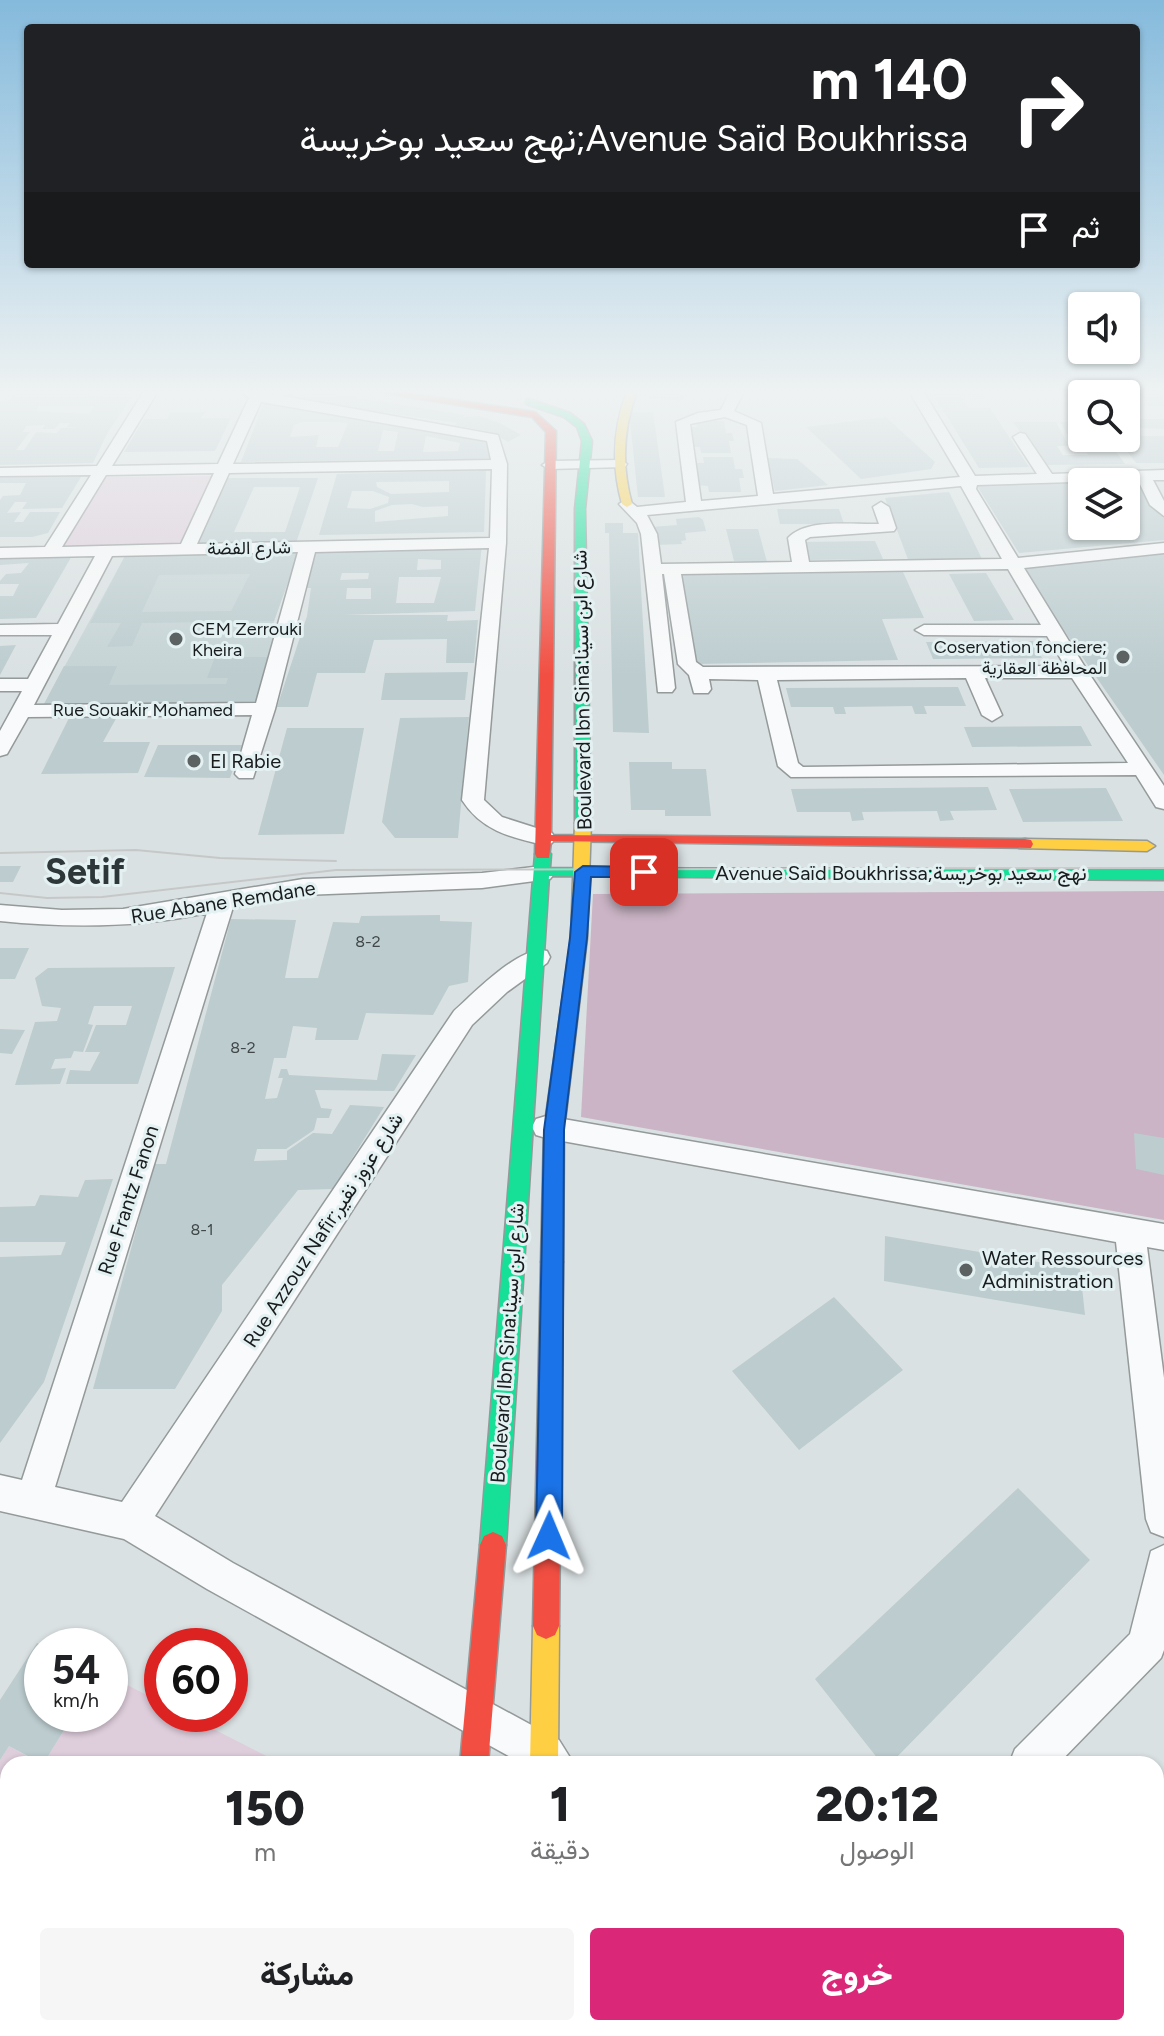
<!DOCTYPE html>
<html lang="ar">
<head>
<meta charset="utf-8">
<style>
	:root { --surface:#fff; --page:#f6f6f6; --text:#202124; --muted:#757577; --accent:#db2777 }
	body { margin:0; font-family:Figtree,Vazirmatn,sans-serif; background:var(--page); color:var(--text); direction:rtl; height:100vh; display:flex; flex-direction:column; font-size:30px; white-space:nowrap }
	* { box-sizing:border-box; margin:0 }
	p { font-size:26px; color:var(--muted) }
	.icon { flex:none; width:44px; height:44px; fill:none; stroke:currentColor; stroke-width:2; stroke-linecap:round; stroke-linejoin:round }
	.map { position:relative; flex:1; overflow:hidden; direction:ltr }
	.details { position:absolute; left:0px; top:1756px; width:1164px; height:280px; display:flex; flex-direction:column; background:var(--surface); border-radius:24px 24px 0 0; box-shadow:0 2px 6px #0004; direction:rtl }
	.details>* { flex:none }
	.top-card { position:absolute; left:24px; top:24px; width:1116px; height:244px; border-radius:8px; box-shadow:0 2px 6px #0004; direction:rtl; background:#202124; color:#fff; overflow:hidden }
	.controls { position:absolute; left:1068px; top:292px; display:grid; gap:16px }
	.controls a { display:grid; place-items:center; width:72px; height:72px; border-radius:8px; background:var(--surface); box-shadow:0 2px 6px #0004; font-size:40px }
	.speed { position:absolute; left:24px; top:1628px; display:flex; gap:16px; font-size:40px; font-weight:700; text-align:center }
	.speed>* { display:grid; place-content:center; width:104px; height:104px; border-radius:50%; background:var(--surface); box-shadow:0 2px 6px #0004; line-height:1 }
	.speed small { font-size:20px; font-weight:400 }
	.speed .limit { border:12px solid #d22; background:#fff; color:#111 }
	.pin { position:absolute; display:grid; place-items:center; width:68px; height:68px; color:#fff; margin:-34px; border-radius:16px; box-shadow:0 4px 12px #0006 }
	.me { position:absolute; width:88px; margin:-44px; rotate:1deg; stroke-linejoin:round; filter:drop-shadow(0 0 6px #0008) }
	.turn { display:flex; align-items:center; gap:28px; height:168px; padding:0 40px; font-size:36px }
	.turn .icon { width:104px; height:104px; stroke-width:2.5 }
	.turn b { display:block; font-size:56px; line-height:68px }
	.then { display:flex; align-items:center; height:76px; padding:0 40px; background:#0003; gap:16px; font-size:30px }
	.eta { display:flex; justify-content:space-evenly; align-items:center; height:136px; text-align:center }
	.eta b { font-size:48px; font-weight:800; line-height:56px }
	.primary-button { display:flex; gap:16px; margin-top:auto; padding:16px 40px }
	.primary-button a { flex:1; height:92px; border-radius:8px; background:var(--accent); color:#fff; font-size:32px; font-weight:800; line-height:92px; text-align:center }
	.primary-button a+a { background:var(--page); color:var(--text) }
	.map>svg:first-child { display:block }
	.built { fill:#c5d3d5 }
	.green { fill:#decddb }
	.forest { fill:#cab4c5 }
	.building { fill:#bccccf; fill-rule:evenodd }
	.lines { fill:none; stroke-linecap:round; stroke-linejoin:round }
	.street-casing { stroke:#949999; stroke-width:3 }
	.fast-casing { stroke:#949999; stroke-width:3 }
	.slow-casing { stroke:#949999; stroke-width:3 }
	.jam-casing { stroke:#949999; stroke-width:3 }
	.street { fill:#f9fafb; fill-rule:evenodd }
	.fast { fill:#16e098; fill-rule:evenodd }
	.slow { fill:#ffcf43; fill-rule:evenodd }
	.jam { fill:#f24e42; fill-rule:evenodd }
	.tram { stroke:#c6c8c8; stroke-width:2 }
	.route { fill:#1a73e8; stroke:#114b97; stroke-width:2 }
	.poi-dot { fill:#5c6162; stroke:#e4f1f3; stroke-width:3 }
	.labels { text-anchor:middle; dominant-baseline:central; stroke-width:6; stroke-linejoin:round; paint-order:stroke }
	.number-label { font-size:16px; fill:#41484a }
	.far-street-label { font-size:18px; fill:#181c1d; stroke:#e4f1f3 }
	.far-poi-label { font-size:18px; fill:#181c1d; stroke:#e4f1f3; text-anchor:start }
	.street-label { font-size:20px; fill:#181c1d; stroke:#e4f1f3 }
	.poi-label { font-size:20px; fill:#181c1d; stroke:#e4f1f3; text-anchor:start }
	.town-label { font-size:36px; font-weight:bold; fill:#2d3739; stroke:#e4f1f3 }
</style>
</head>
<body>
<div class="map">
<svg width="1164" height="2036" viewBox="0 0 1164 2036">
	<rect width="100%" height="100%" fill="#dae1e2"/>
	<path class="built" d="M257,554L247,582H288L274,621L271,657L257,702L44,704L125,556Z"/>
	<path class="green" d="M213,476L183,547L62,548L102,477Z
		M110,1676L162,1703V1714H184L282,1764H43L74,1714H110Z
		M9,1746L41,1764H8V2028H409L408,2036H0V1760Z"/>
	<path class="forest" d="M1164,891V1220L581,1117L593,894Z"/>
	<path class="building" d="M15,391H92L89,397H104L109,391H136L108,432L93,463L0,465V402L8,401ZM39,406H94L89,414L36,411ZM60,423H70L67,427H82L61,428L57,433L36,432L24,450H16L30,432H23L26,426L45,425L42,429H54Z
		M264,391H313L465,415L463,417L479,416L500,423L521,435L508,442L491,432L455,425L457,423L291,399Z
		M648,391H692L681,401L644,397Z
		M931,391H975L978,395H960L968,408H990L1029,467L979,468Z
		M1138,391H1164V406H1149Z
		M264,402L489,439V459L241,462ZM302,422H334L348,423L338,447H316L319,435L290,437L294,425ZM383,430L398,432L394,451H378ZM426,436L460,443L458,451L423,452Z
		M170,412H206L201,418H231L215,451L124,452L144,419H167Z
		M629,412H653L665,497H638Z
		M886,417L935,462L931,469L861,479L806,427Z
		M1076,419H1082V438H1106L1125,464L1045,465L1013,422H1056L1069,446H1057L1063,455H1088L1083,447H1095L1091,442L1070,438L1060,422H1079Z
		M1127,419H1164V429L1138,428Z
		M696,421H724L726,433H732L734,441H729L731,453H701L700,447H689L686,427H697Z
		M1126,427H1135L1142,436H1164V463H1136L1117,438H1126Z
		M703,457H733L735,469H742L744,478H739L741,492H709L708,486L697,485L694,463H704Z
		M767,458L797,459L828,485L775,491Z
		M486,470L484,532L319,535L337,474ZM449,481V492L391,494L377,487L376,482ZM352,491H373L389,497L388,503L370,509L347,508ZM412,504L423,507L448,506V516L375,522V511L392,505Z
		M84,472L62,508L22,509L27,502H15L7,513L21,512L14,522H23L30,512H60L48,533L32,537H0V500L3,496L20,495L26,483H0V474Z
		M228,478H318L296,543H197ZM254,487H300L285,532H234Z
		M1126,482H1141L1149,501L1164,518V540L1019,553L977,486L1082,483V526H1126Z
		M949,492L983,561L909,562L885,498Z
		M777,509H839L844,524H780Z
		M699,517L703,520L706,531L685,533L686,540L681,541L682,544L655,545L652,527L677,525L676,519Z
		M605,523H623V533H638L649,733L613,732L609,533H605Z
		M726,529H758L767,562L734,561Z
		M875,541L883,559L809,560L803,542Z
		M482,544L475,611L343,615H448L447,621L478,620L474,663H446L447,639L374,640L365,673H317L308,707H277L307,616L311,588H301L308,547ZM418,559L441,560V569L417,570ZM342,573H369L368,579L340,580ZM399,577H441L434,603H396ZM347,588H371V599H346Z
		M1164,552V775L1020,567Z
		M73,554L36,618L0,619V596H13L19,584H0V581L6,574L21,573L29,563L0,565V556Z
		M298,554L274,621L142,623L132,646L107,647L121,623H90L125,556ZM250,574L231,611L142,612L159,575Z
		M903,572L924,618L882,619L898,660L696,664L680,575Z
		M986,573L1014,620L974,621L949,574Z
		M1033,641L1042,658L933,659L926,642Z
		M16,645L0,675V646Z
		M215,657H271L257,702L44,704L64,666H117L109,685L226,684L228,678H207Z
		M468,672L465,700H381L385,673Z
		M958,687L966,706H924L927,714H915L912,706L844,707L846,714H835L833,707H791L786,688Z
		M118,715L103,742H150L138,773L41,774L70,716Z
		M469,717L458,838H395L382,822L400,718Z
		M1081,726L1092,746L972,747L964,727Z
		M287,728H364L344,834L258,835Z
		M158,745H242L230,778L144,777Z
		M629,762H672V769H706L711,816H665V810H631Z
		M988,787L997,810L950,811L954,820L940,821L937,811L862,812L864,820L852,821L850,812H797L791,789Z
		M1106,788L1123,821L1023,822L1009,789Z
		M0,866H21L13,882H0Z
		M440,915V921L472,922L468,982L449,986L433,1015L366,1013L358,1040H315L317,1028L293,1026L286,1058H274L265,1099L277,1098L283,1078H278L281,1069H287L289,1075L377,1080L382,1054L416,1055L394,1091L315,1090L321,1108L332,1109L329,1118H317L314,1130L286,1149H257L254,1161L287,1160V1151L313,1133L332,1134L350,1105L384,1107L333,1189L298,1190L222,1285V1311L175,1389H93L154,1164H166L231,919L296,920L285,978H318L333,922L359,923L361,916Z
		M0,948H29L15,979H0Z
		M175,967L138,1084H66L70,1070L90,1071L100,1052H85L96,1025H126L132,1006H94L88,1024L93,1025L83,1052L74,1051L71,1058L55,1059L51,1069L66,1068L60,1084L15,1085L35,1022L57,1021L61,1008L42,1006L35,978L48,968Z
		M0,1029L25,1030L12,1054L0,1053Z
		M1134,1133L1164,1138V1175L1136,1169Z
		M113,1179L44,1382L0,1443V1257L61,1255L66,1242H0V1207L35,1206L40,1195L78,1197L85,1180Z
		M885,1236L1080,1269L1085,1315L884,1281Z
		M834,1297L903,1370L799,1450L732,1371Z
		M1018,1488L1090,1560L890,1764H882L815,1679Z
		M37,1643L42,1645V1714H74L43,1764L9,1746L0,1760V1700Z"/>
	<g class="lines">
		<defs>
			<path id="street" d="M144,391H158L112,466L218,464L249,398L241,391H256L498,435L507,464L506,543L484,800L502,817L552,833L555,838L552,843L544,845C510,837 482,831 462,800L489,548L315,552L275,709L253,778H239L235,774L252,715L28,717L7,754L0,756V731L22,691H0V679H28L52,635H0V625L58,624L95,556L0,558V548L45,547L91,475L0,476V468L97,466ZM261,402L487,441L491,460L233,464ZM492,469L490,538L197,544L229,473ZM214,473L181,544L62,547L106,475ZM298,552L256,703L34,705L112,556Z
				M730,391H744L734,411L761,423L773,494L960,477L909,391H923L975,476L1037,474L1013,437L1020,433L1025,434L1052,474L1164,470V480H1153L1164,501V516L1150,505L1138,480L977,485L976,489L1018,558L1164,543V553L1024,568L1088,672L1164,786V809L1156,807L1136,775L791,777L778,766L758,680L709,679L711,689L708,693H694L689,675L678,664L664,574H662L675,688L672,692H658L641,534L637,523L619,504L627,499L637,507L686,502L676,422L698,413L721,410ZM725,417L747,425L758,496L701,501L690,424ZM961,486L1002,559L809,562L805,540L810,537L894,531L896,528L889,507L881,502L873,507L879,524C852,525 807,518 788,538L792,562L661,564L657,534L647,515ZM1008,569L1041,625H924L915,630L924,635L1047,636L1065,666L703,667L696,662L681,574ZM966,678L982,715L992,721L1002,715L985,678H1072L1128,763L803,767L798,763L777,680Z
				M620,460L627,464L625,467L549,469L542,465L549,461Z
				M542,866L550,869L554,874L550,879L482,888L303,895L233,907L55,1487L122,1502L454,1011C473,994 522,943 547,951L550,957L547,963L507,992L472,1025L155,1516L233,1563L559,1740L574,1764H523L207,1589L124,1539L0,1511V1475L22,1480L207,913C138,928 70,928 0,921V905L62,910L123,909L303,879L482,873Z
				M546,1116L1164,1224V1250L1147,1247L1164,1378V1537L1151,1532L1146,1519L1116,1242L546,1138L536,1135L532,1127L536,1119Z
				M1164,1545V1650L1161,1658L1058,1764H1009L1015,1749L1130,1634L1151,1551Z
				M754,2028H804L807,2036H757Z"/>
			<path id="fast" d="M529,399L570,413L584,424L592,441L585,509L591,823L583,828L575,823V509L582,441L577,427L564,417L526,404V400Z
				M543,849L551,854L550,868L1164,870V880L549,876L506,1545L502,1554L493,1558L484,1554L480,1545L535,854Z"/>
			<path id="slow" d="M627,391H637C623,429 621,465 632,504L627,507L622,504C611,465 613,428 627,391Z
				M583,818L591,823L587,938L564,1130L563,1262L560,1269L552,1271L544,1269L541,1262L544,1130L571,938L575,823Z
				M1025,839L1147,841L1155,846L1147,851L1019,848L1017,844L1019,840Z
				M546,1613L555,1617L559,1626L558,1764H530L533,1626L537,1617Z
				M524,2028H556V2036H524Z"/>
			<path id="jam" d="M370,391H393L535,412L556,431L551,835L1025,839L1031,840L1033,844L1031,848L551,841L549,858H537L535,854L546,432L532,417Z
				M552,1253L560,1255L563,1262L559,1626L555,1635L546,1639L537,1635L533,1626L541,1262L544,1255Z
				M493,1532L502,1536L506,1545L488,1764H460L480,1545L484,1536Z
				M441,2028H473L472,2036H440Z"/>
		</defs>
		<use href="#street" class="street-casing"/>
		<use href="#fast" class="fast-casing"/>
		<use href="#slow" class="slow-casing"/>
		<use href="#jam" class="jam-casing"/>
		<use href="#street" class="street"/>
		<use href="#fast" class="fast"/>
		<use href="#slow" class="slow"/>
		<use href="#jam" class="jam"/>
		<path class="tram" d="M0,853L136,850L220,858L336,861
			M0,893L47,898L102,897L336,870L1164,868"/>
	</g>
	<linearGradient id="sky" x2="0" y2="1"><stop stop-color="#85badc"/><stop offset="0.58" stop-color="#eef2f2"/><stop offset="1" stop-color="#eef2f2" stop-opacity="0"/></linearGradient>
	<rect width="1164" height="676" fill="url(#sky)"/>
	<path class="route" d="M583,866L644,867L652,872L644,877H591L587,938L564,1130L562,1536L558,1545L549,1549L540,1545L536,1536L544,1130L570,938L575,872Z"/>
	<g class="poi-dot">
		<circle cx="176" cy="639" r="8"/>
		<circle cx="1123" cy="657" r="8"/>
		<circle cx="194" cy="761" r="8"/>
		<circle cx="966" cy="1270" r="8"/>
	</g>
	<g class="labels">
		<g class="number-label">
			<text x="368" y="941">8-2</text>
			<text x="243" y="1047">8-2</text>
			<text x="202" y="1229">8-1</text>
		</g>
		<g class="far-street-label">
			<text transform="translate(249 548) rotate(-1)">شارع الفضة</text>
			<text x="143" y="710">Rue Souakir Mohamed</text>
		</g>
		<g class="far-poi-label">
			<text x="192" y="629">CEM Zerrouki<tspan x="192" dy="21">Kheira</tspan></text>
			<text x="1107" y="647" text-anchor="end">Coservation fonciere;<tspan x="1107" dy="21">المحافظة العقارية</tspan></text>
		</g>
		<g class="street-label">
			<text transform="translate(582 690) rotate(-91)">Boulevard Ibn Sina:شارع ابن سينا</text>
			<text x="901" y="873">Avenue Saïd Boukhrissa;نهج سعيد بوخريسة</text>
			<text transform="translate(223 902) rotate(-9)">Rue Abane Remdane</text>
			<text transform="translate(128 1200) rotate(-72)">Rue Frantz Fanon</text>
			<text transform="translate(323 1230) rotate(-57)">Rue Azzouz Nafir;شارع عزوز نفير</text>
			<text transform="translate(507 1343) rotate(-86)">Boulevard Ibn Sina:شارع ابن سينا</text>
		</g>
		<g class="poi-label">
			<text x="210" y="761">El Rabie</text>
			<text x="982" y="1258">Water Ressources<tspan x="982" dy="23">Administration</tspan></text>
		</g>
		<g class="town-label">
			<text x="85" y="871">Setif</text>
		</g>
	</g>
</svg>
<div class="controls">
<a><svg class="icon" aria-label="sound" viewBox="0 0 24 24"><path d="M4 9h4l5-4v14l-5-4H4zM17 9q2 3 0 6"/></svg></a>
<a><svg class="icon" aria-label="search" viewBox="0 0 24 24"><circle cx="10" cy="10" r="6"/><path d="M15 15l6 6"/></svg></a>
<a><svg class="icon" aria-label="layers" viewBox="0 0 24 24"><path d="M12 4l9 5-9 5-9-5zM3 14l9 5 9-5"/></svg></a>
</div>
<div class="speed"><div>54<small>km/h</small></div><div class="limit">60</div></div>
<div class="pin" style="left:644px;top:872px;background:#d93025"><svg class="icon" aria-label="arrive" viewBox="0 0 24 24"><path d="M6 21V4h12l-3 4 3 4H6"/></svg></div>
<svg class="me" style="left:549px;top:1536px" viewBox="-20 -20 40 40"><path d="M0-17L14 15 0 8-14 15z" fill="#1a73e8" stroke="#fff" stroke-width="4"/></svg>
<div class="top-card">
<div class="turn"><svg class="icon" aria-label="right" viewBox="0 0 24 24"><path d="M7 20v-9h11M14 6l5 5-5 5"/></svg><div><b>140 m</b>Avenue Saïd Boukhrissa;نهج سعيد بوخريسة</div></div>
<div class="then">ثم<svg class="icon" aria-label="arrive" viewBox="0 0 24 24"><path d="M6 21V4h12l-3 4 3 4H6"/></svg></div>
</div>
<section class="details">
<div class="eta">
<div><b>20:12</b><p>الوصول</p></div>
<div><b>1</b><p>دقيقة</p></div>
<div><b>150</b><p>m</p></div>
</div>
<div class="primary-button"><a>خروج</a><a>مشاركة</a></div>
</section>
</div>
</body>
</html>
